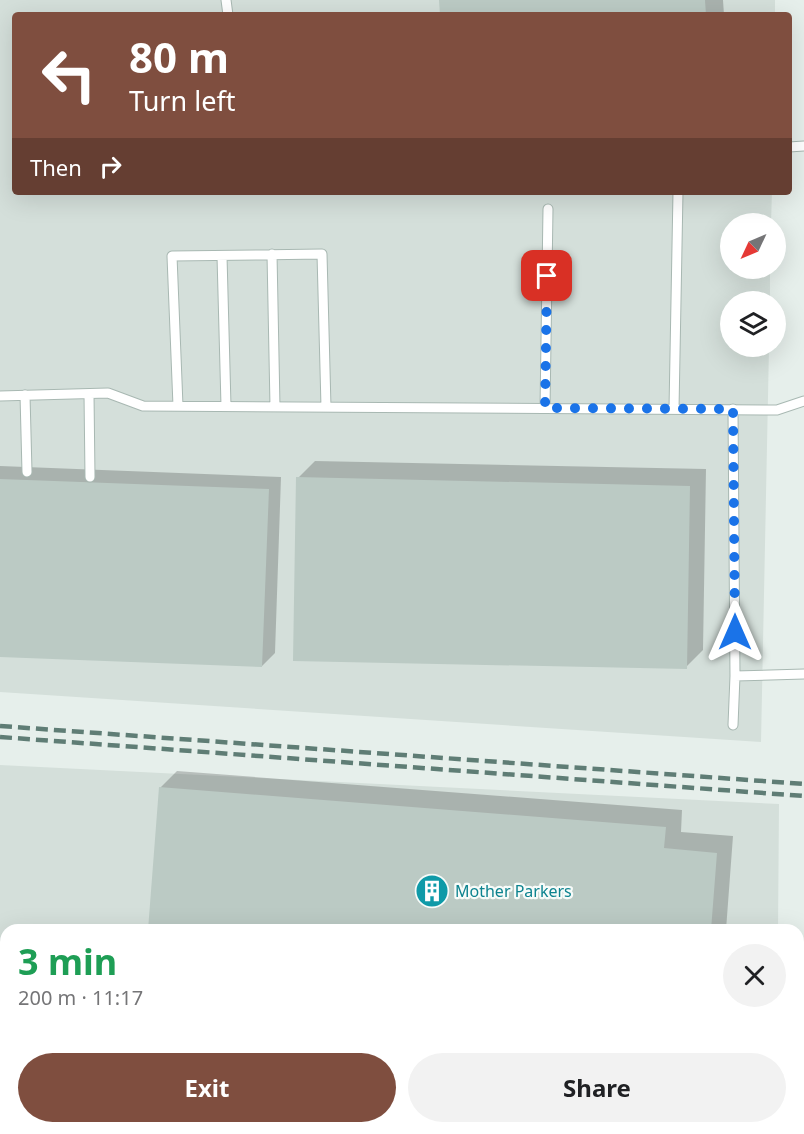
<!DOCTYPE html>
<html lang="en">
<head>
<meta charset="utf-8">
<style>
	:root { --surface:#fff; --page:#f2f2f2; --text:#202124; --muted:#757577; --accent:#7f4e3f }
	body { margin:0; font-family:"Noto Sans",sans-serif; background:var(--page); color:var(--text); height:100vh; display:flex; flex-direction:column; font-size:22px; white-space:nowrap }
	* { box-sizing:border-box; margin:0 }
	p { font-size:20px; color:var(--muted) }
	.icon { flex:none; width:33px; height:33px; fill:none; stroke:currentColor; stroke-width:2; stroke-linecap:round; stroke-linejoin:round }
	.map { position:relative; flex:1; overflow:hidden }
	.drawer { position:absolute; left:0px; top:924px; width:804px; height:210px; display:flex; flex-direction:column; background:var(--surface); border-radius:18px 18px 0 0; box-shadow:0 6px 24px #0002 }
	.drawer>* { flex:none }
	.banner { position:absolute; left:12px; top:12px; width:780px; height:183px; border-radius:6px; box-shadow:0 6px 24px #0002; background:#7f4e3f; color:#fff; overflow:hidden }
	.needle { width:39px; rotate:226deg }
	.controls { position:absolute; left:720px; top:213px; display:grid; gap:12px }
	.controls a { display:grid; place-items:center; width:66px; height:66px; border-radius:50%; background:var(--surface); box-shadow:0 6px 24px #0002; font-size:30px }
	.pin { position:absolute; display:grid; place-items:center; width:51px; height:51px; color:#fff; margin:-26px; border-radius:12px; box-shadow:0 3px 9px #0006 }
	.me { position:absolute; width:66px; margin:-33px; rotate:0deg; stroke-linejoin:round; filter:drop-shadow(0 0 4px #0008) }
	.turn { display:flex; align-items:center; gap:21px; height:126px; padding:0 18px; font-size:27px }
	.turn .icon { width:78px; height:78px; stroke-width:2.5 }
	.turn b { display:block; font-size:42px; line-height:51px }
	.then { display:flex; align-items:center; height:57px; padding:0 18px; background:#0003; gap:12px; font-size:22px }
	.round { display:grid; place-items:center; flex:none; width:63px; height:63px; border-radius:32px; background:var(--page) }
	.head { display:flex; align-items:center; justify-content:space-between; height:102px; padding:0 18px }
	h1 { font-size:36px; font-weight:700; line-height:45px; color:#1e9e55 }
	.cta { display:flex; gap:12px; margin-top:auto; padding:12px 18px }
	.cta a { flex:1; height:69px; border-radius:36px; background:var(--accent); color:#fff; font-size:24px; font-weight:700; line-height:69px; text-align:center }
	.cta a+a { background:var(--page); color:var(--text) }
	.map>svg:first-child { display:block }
	.built { fill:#d4dfda }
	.shadow { fill:#0003 }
	.building { fill:#bbcac4 }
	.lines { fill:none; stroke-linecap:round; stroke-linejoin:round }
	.lane-casing { stroke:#a8b8b2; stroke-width:11 }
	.secondary-casing { stroke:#a4bbb3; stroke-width:20 }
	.lane { stroke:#fff; stroke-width:9 }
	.secondary { stroke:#fff; stroke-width:18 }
	.rail { stroke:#5f7d75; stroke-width:4.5; stroke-dasharray:12 6; stroke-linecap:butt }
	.route { stroke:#1a73e8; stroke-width:10; stroke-dasharray:0 18 }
	.labels { text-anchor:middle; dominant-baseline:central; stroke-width:4.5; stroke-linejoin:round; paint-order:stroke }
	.culture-label { font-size:16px; fill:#0d838f; stroke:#f7fbf9; text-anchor:start }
</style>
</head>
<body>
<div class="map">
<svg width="804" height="1134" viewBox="0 0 804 1134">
	<rect width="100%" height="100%" fill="#e6efeb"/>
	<path class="built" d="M0,0H775V15H15V192H772L771,223L730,224V268L770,269V301L730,302V346L769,347L761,742L0,692Z
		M0,765L779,804L778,930H6V1128H766V1134H0Z"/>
	<path class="shadow" d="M440,0H723L724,15H442Z
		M315,461L706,469L703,650L686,667L298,478Z
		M0,466L281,477L275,653L262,666L0,656Z
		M177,771L682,810L681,832L733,836L726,930H149L160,788Z
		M331,1128H417V1134H264Z"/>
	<path class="building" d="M439,0H705L706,15H440Z
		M296,477L690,486L687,669L293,661Z
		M0,479L269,489L262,667L0,657Z
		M159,787L666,827L664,848L717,853L711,930H148Z
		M362,1128H413V1134H314Z"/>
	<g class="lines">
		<defs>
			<path id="lane" d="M226,0L228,15
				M789,147L804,146
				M272,254L275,407
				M222,256L226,406
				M89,394L90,477
				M25,395L27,472
				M0,396L108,393L143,406L777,410L804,401
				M178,406L172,256L322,254L326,407
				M545,408L548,209
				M674,409L678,192
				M735,676L804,674
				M733,725L735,676L733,409"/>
			<path id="secondary" d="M801,1134L804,1072"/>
		</defs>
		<use href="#lane" class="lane-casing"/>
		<use href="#secondary" class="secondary-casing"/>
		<use href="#lane" class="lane"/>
		<use href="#secondary" class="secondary"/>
		<path class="rail" d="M0,726L804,784
			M0,737L804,796"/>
	</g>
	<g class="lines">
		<path class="route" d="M547,276L545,408L733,409L735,632"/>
	</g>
	<defs>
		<symbol id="building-disc" viewBox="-11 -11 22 22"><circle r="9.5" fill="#0f9aa8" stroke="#f7fbf9"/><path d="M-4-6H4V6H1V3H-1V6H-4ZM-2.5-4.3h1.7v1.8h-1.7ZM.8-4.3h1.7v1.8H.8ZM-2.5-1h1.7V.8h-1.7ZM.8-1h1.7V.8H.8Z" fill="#fff"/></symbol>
	</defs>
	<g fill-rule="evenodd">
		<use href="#building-disc" x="413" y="872" width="38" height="38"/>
	</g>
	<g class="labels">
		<g class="culture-label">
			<text x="455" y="891">Mother Parkers</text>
		</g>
	</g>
</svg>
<div class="controls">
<a><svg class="needle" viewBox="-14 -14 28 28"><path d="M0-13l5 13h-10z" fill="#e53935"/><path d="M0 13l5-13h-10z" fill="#757577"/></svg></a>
<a><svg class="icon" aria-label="layers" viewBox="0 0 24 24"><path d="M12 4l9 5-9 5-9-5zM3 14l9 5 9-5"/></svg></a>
</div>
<div class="pin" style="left:547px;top:276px;background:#d93025"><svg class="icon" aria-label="arrive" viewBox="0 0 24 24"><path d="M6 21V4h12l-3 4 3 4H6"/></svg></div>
<svg class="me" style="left:735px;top:632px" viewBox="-20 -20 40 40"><path d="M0-17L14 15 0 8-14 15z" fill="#1a73e8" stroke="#fff" stroke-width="4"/></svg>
<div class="banner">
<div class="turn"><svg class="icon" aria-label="left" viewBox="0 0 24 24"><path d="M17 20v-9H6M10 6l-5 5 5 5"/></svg><div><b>80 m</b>Turn left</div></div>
<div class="then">Then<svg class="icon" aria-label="right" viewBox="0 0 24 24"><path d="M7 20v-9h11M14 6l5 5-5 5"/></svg></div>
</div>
<section class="drawer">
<div class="head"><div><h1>3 min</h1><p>200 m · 11:17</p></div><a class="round"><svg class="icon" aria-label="close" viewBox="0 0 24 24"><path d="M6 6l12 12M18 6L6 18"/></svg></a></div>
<div class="cta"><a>Exit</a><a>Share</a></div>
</section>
</div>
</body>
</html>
